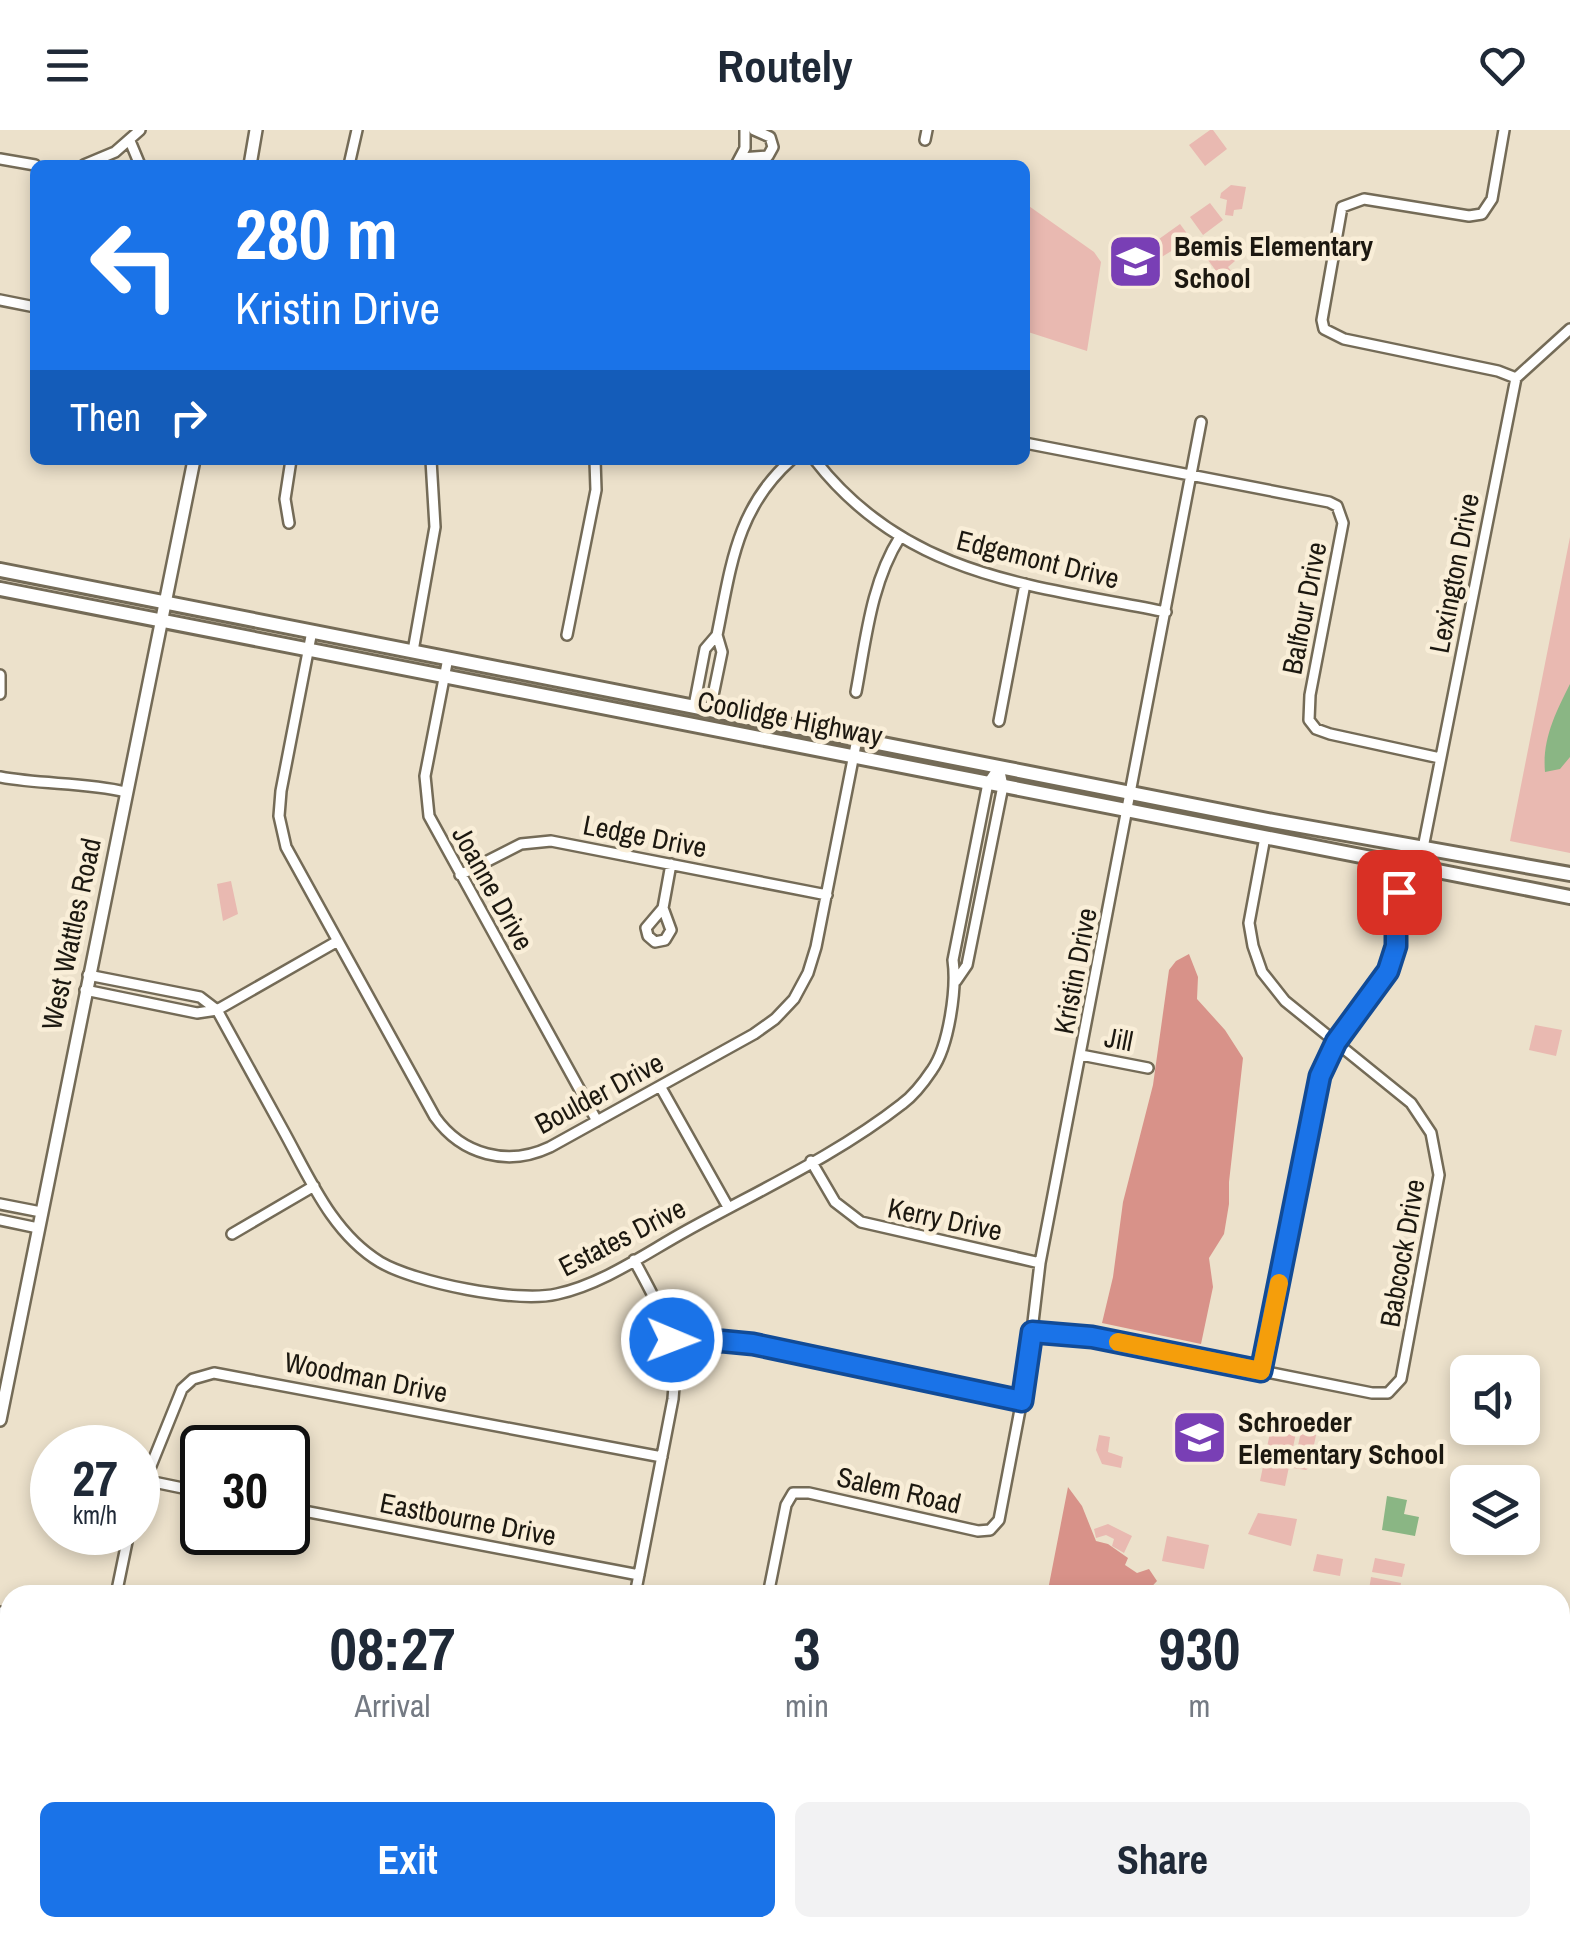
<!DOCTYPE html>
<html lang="en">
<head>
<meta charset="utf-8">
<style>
	:root { --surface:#fff; --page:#f2f2f3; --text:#1f2937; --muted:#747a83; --accent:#1a73e8 }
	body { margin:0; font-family:"Archivo Narrow",sans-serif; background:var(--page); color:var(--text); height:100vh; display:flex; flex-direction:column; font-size:38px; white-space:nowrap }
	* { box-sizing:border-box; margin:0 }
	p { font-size:32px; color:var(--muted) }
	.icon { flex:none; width:55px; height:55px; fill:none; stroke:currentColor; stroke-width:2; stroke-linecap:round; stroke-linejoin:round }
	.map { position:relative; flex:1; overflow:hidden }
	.side { position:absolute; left:0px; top:1455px; width:1570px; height:352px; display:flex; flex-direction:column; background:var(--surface); border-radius:30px 30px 0 0; box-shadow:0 5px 15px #0003 }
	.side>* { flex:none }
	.guide { position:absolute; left:30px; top:30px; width:1000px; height:305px; border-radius:15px; box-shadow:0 5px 15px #0003; background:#1a73e8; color:#fff; overflow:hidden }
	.buttons { position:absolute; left:1450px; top:1225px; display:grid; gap:20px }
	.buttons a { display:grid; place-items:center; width:90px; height:90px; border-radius:15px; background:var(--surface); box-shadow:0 5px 15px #0003; font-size:50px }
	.speed { position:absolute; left:30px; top:1295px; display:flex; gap:20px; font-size:50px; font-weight:700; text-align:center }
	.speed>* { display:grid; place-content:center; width:130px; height:130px; border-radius:50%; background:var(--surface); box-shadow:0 5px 15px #0003; line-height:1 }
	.speed small { font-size:25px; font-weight:400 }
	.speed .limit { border:5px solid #111; border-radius:15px; background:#fff; color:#111 }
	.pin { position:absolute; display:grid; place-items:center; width:85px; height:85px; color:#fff; margin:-42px; border-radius:20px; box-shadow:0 5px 15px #0006 }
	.me { position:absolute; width:110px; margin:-55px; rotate:91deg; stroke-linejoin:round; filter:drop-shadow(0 0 8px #0008) }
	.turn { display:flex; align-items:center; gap:35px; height:210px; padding:0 40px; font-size:45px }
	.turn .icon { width:130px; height:130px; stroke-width:2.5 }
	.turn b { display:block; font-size:70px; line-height:85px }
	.then { display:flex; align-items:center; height:95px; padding:0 40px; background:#0003; gap:20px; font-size:38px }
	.eta { display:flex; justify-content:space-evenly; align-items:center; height:170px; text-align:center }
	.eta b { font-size:60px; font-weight:700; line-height:70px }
	.primary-button { display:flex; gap:20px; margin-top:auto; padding:20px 40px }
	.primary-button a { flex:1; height:115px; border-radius:15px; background:var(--accent); color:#fff; font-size:40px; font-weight:700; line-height:115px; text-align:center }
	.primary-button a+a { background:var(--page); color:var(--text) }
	header { display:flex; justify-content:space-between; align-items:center; height:130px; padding:0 40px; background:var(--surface); font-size:45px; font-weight:700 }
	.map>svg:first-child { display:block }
	.green { fill:#e9b9b1 }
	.forest { fill:#d89289 }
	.water { fill:#8ab684 }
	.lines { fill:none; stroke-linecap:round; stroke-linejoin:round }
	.minor-casing { stroke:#746b57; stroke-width:14 }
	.tertiary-casing { stroke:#746b57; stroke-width:16 }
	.secondary-casing { stroke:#746b57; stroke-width:18 }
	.minor { stroke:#fff; stroke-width:9 }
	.tertiary { stroke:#fff; stroke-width:11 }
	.secondary { stroke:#fff; stroke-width:12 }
	.route-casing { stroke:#114b97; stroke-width:25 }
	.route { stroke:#1a73e8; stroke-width:18 }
	.slow { stroke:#f59e0b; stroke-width:18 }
	.labels { text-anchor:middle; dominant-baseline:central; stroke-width:9; stroke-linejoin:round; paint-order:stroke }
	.poi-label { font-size:28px; font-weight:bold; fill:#1c1810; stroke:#f9eed8; text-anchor:start }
	.street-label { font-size:28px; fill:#1c1810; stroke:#f9eed8 }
</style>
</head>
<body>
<header><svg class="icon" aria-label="menu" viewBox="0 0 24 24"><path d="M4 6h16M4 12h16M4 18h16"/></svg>Routely<svg class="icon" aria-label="heart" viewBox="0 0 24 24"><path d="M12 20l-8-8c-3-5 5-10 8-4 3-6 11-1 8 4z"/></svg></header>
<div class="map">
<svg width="1570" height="1807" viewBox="0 0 1570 1807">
	<rect width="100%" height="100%" fill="#ece1cb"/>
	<path class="green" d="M1210,0H1213L1227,19L1205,36L1189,15Z
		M1231,55L1246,57L1242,79L1234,80L1233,86L1225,85L1227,70L1220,68L1221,63Z
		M1210,73L1223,90L1203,105L1190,87Z
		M1026,74L1094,122L1101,132L1087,221L1025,201Z
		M1180,94L1191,109L1160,128L1157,122L1148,128L1145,123L1154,117L1152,114Z
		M1222,113L1235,131L1228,137L1235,146L1225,153L1205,126Z
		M1570,407V723L1510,711Z
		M231,751L238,784L223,791L217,754Z
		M1535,895L1562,900L1556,926L1529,920Z
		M1303,1293L1318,1296L1309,1338L1306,1340L1293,1338Z
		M1271,1298L1296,1303L1285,1356L1260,1351Z
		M1099,1305L1110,1307L1108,1322L1123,1327L1121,1338L1102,1334L1096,1320Z
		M1258,1383L1297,1389L1291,1416L1248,1404Z
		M1108,1394L1132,1406L1124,1423L1112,1416L1114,1409L1106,1405L1096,1408L1094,1399Z
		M1167,1406L1209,1415L1204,1439L1162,1431Z
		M1317,1424L1343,1429L1340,1446L1313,1441Z
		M1375,1428L1405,1434L1402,1447L1372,1442Z
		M1371,1447L1401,1453L1399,1465L1369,1460Z"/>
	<path class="forest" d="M1189,824L1198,847L1197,869L1225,900L1243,928L1229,1052V1074L1224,1104L1209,1128L1213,1157L1201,1214L1102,1193L1113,1147L1123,1072L1153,955L1169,840L1176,831Z
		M1068,1357L1082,1376L1096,1411L1108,1414L1128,1428L1125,1435L1137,1443L1149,1439L1157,1451L1144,1465H1047Z"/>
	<path class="water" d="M1570,554V627L1560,639L1545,642C1542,609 1556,582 1570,554Z
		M1387,1366L1407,1370L1404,1384L1419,1387L1415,1406L1382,1400Z"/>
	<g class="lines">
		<defs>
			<path id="minor" d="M1504,0L1492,69L1482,84L1469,86L1364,69L1342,77L1322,190L1324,199L1344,209L1498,241L1516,248
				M925,10L927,0
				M130,11L140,35
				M741,28L768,26L773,17L770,7L754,0
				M0,29L35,35
				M84,35L115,22L140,0
				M349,35L357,0
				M736,35L745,18V0
				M0,170L35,177
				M1025,313L1329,372L1337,376L1343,393L1310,565L1309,590L1316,599L1330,604L1440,628
				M815,330C906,447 1031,455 1166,482
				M289,393L285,369L291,330
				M312,501L281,661L279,686L286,717L435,987C462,1025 508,1037 550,1017L754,904L775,889L794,869L808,843L816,817L857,609
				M567,505L596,360L595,330
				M413,521L435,397L431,330
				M448,528L425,646L429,686L597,991
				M0,545V564
				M856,562C866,509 871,453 900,407
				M694,576L705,519L717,505C731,437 736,379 791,330
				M710,580L722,522L717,505
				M999,591L1025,454
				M0,647C42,655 84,652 126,662
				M1423,718L1516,248L1570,199
				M460,745L521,714L551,711L827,765
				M663,778L671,800L665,810L655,812L648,806L646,798L663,778L671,734
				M88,845L200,867L217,880C239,920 261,960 283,1000C309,1047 332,1103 380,1132C416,1153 517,1173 557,1164C603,1154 646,1123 686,1101C758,1061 837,1025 902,974C913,966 924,952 932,940C949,916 957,858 953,830L988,653L999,637
				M956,851L967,835L1003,656L999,637
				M85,860L197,883L217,880L336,812
				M1081,925L1148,938
				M660,956L728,1077
				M811,1031L835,1072L861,1092L1040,1133
				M0,1074L41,1082
				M0,1090L38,1098
				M232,1104L314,1056
				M634,1130C661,1180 679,1210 673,1269L635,1465
				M1032,1201L1092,1207L1372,1263H1388L1401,1249L1439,1045L1431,1003L1411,973L1285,871L1262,842L1253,816L1249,793L1265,707
				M673,1216L713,1211L741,1212L1022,1271
				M1261,1241L1317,957L1331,921L1385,848L1396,816L1397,795L1406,774L1403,764L1393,760L1385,764L1381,773L1397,795
				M144,1350L202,1362
				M138,1368L182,1259L193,1249L214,1243L662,1327
				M288,1378L639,1445
				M116,1465L129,1402
				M768,1465L786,1375L793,1363H809L978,1401L990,1400L999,1390L1027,1243L1040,1133L1201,292
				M0,1482L10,1484
				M1560,1720L1570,1729
				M1560,1747L1570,1736
				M898,1798L929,1807
				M1535,1798L1547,1800
				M48,1807L50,1798
				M191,1807L193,1798
				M316,1807L318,1798
				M442,1807L444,1798
				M571,1807L573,1798
				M708,1807L710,1798
				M978,1807L980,1798
				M1256,1807L1258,1798
				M1401,1807L1403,1798"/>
			<path id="tertiary" d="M250,35L256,0
				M0,1290L194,330"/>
			<path id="secondary" d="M0,440L1273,691L1570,744
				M0,459L1570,767"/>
		</defs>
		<use href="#minor" class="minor-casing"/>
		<use href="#tertiary" class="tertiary-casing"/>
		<use href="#secondary" class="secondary-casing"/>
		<use href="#minor" class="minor"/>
		<use href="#tertiary" class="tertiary"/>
		<use href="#secondary" class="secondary"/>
	</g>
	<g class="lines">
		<defs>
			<path id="route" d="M672,1210L673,1216L722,1211L753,1214L1022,1271L1032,1202L1092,1207L1261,1241L1320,946L1336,912L1388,841L1396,816V795L1406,774L1399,762"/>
		</defs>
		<use href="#route" class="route-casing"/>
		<use href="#route" class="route"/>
		<path class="slow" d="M1118,1212L1261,1241L1279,1153"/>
	</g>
	<defs>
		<symbol id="school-square" viewBox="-11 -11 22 22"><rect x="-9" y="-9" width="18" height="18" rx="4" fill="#793fb5" stroke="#f9eed8"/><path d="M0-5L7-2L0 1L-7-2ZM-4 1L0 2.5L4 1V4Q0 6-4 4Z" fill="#fff"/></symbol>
	</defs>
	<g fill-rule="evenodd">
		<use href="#school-square" x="1104" y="100" width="63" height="63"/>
		<use href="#school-square" x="1168" y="1276" width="63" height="63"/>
	</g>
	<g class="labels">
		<g class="poi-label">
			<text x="1174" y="116">Bemis Elementary<tspan x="1174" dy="32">School</tspan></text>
			<text x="1238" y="1292">Schroeder<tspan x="1238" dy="32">Elementary School</tspan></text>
		</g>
		<g class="street-label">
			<text transform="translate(1038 429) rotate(14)">Edgemont Drive</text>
			<text transform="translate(1454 443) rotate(-79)">Lexington Drive</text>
			<text transform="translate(1304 478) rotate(-79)">Balfour Drive</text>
			<text transform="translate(790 588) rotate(11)">Coolidge Highway</text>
			<text transform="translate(645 706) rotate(11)">Ledge Drive</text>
			<text transform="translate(493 758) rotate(61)">Joanne Drive</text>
			<text transform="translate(71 804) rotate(-78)">West Wattles Road</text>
			<text transform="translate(1075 841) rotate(-79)">Kristin Drive</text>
			<text transform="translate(1119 909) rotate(11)">Jill</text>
			<text transform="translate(599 963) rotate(-28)">Boulder Drive</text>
			<text transform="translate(945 1089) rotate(12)">Kerry Drive</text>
			<text transform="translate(622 1107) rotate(-27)">Estates Drive</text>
			<text transform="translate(1402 1123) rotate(-80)">Babcock Drive</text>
			<text transform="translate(366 1247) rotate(11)">Woodman Drive</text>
			<text transform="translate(899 1360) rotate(13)">Salem Road</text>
			<text transform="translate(468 1389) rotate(11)">Eastbourne Drive</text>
		</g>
	</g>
</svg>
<div class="buttons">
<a><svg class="icon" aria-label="sound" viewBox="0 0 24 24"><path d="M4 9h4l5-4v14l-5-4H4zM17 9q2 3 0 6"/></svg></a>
<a><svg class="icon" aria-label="layers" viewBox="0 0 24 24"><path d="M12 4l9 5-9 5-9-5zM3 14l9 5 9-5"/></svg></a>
</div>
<div class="speed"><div>27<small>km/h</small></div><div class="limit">30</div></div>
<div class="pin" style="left:1399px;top:762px;background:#d93025"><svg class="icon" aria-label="arrive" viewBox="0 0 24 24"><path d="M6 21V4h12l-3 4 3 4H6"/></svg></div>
<svg class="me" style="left:672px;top:1210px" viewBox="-20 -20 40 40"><circle r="17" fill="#1a73e8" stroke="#fff" stroke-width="3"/><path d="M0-11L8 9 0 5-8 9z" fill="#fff"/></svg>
<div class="guide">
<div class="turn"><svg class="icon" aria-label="left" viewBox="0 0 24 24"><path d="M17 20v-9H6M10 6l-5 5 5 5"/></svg><div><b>280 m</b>Kristin Drive</div></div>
<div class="then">Then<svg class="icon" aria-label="right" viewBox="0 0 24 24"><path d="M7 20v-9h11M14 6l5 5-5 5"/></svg></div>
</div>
<section class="side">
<div class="eta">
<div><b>08:27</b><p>Arrival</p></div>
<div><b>3</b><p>min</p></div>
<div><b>930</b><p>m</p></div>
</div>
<div class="primary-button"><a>Exit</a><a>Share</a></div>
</section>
</div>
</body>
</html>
